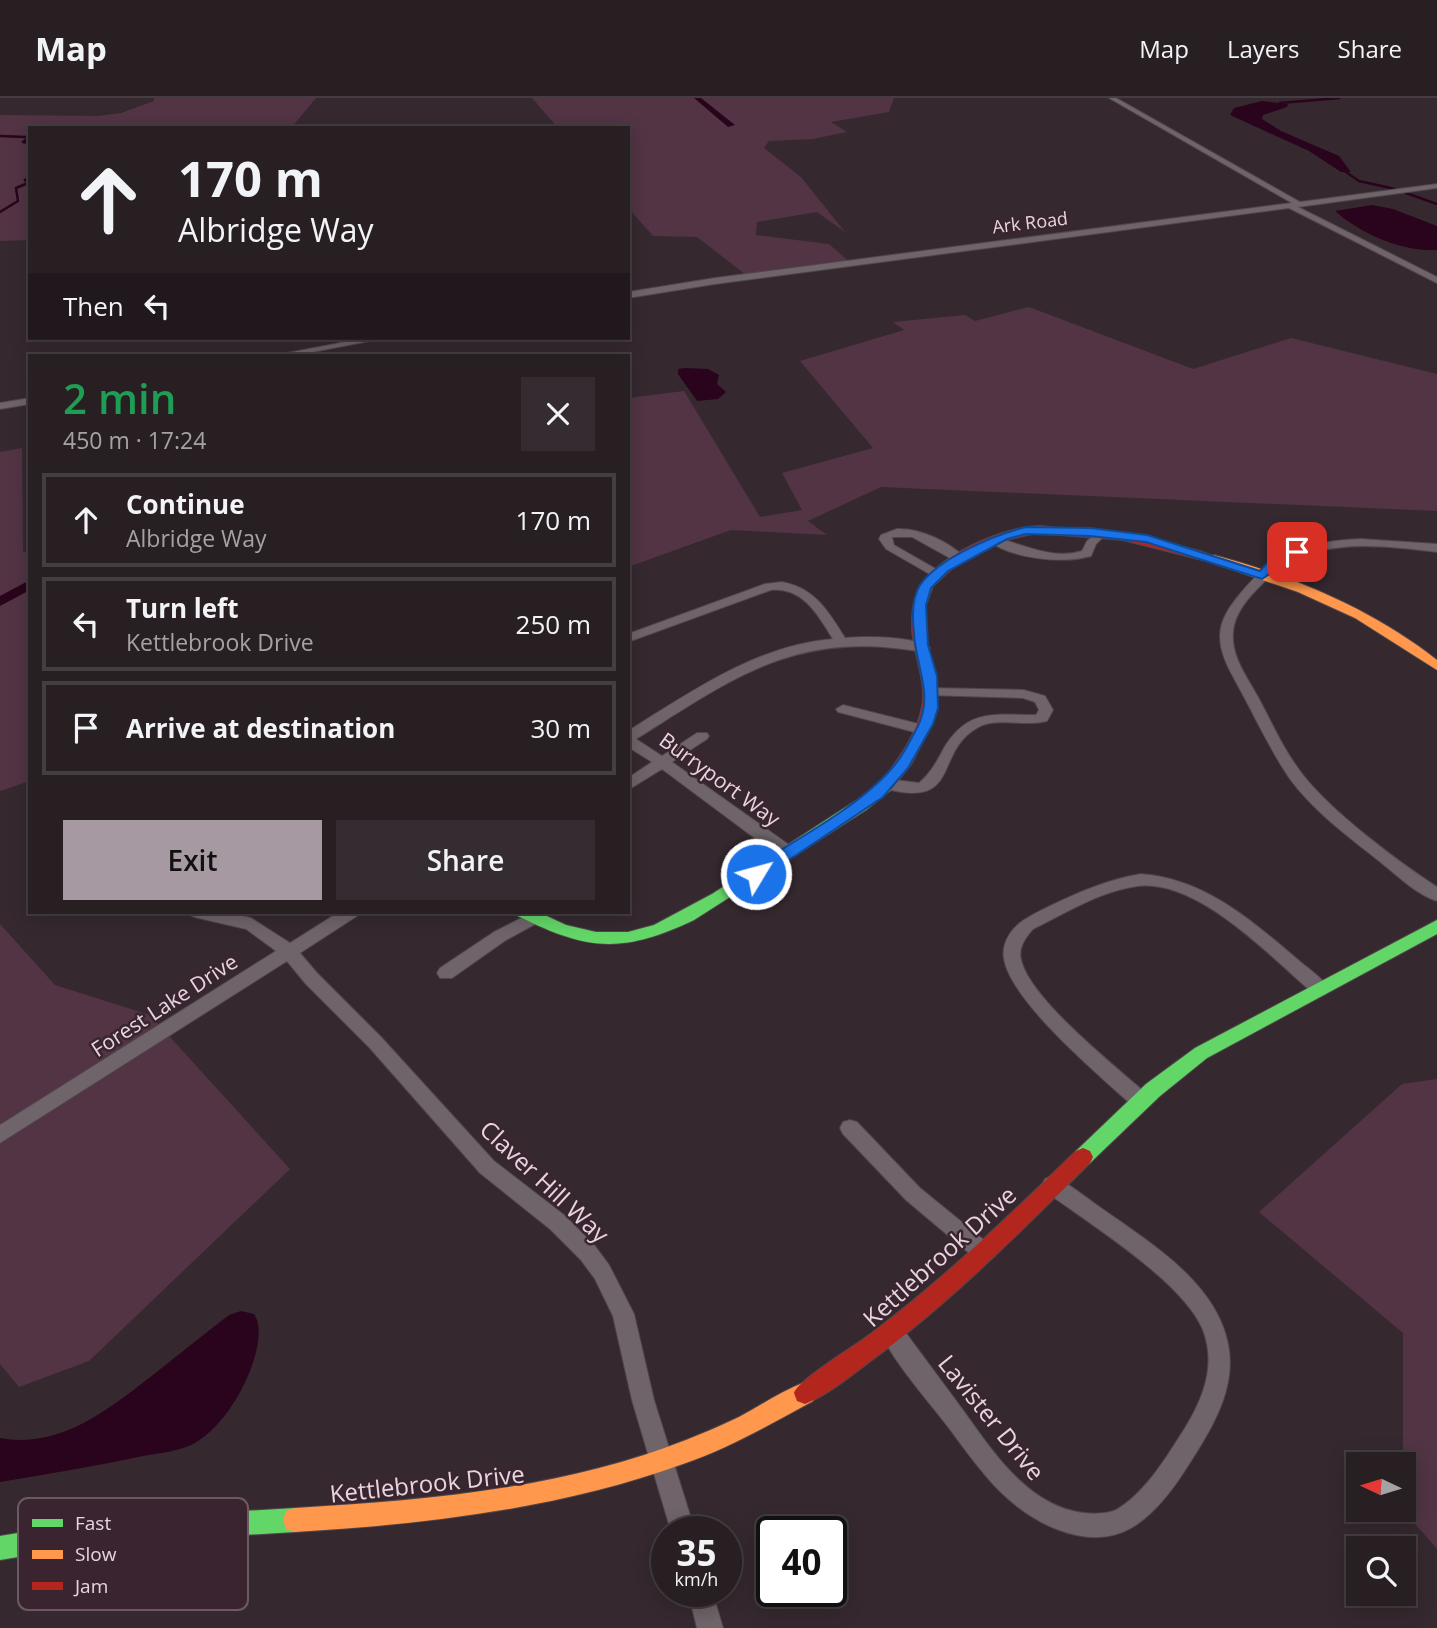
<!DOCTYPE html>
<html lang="en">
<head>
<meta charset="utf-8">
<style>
	:root { --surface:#281f23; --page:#342c30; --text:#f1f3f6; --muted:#a5a2a6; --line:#443d41; --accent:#a799a1 }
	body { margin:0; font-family:"Open Sans",sans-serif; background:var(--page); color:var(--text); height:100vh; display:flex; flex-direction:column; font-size:26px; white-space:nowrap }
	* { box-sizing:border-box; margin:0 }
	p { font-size:23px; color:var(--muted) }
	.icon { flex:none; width:38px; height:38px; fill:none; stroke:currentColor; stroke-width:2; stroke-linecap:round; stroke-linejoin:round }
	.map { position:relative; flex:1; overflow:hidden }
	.side { position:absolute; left:28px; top:256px; width:602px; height:560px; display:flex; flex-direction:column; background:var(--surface); border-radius:0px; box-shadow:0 4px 18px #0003,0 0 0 2px var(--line) }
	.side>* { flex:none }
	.guide { position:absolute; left:28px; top:28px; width:602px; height:214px; border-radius:0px; box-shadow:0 4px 18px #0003,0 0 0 2px var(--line); background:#281f23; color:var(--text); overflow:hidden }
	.needle { width:46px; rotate:274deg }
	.controls { position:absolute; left:1346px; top:1354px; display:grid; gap:14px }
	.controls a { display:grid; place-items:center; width:70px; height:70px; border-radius:0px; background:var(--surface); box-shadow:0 4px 18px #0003,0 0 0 2px var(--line); font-size:35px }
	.speed { position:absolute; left:651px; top:1418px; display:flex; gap:14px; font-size:35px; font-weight:700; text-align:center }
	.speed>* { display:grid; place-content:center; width:91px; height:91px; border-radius:50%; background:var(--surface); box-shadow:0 4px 18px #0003,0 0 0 2px var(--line); line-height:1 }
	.speed small { font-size:18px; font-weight:400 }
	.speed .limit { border:4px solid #111; border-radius:10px; background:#fff; color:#111 }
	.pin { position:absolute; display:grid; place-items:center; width:60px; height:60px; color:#fff; margin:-30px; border-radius:14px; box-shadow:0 4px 10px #0006 }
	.me { position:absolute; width:77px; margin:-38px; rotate:53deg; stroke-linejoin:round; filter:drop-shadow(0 0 5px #0008) }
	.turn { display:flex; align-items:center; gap:24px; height:147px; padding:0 35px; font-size:32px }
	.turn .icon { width:91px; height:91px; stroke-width:2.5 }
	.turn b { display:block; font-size:49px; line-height:60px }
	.then { display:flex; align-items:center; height:66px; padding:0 35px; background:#0003; gap:14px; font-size:26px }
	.round { display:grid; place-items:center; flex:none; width:74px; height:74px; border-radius:0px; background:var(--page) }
	.overview { display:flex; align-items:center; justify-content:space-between; height:119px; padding:0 35px }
	h1 { font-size:42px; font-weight:600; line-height:52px; color:#1e9e55 }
	.primary-button { display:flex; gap:14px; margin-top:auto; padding:14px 35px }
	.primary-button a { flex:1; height:80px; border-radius:0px; background:var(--accent); color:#111; font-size:28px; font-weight:600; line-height:80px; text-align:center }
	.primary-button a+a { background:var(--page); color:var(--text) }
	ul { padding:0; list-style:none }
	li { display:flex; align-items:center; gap:21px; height:94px; margin:0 14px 10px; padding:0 21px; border:4px solid var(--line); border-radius:0px }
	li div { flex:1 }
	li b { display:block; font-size:26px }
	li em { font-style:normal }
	header { display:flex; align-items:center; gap:42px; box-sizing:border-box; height:98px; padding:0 35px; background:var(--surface); border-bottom:2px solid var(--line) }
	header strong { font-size:33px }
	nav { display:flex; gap:38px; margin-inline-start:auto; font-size:24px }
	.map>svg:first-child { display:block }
	.green { fill:#523445 }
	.water { fill:#2a041c }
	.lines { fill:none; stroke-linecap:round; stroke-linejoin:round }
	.stream { stroke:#2a041c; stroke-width:2.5 }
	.canal { fill:#2a041c; fill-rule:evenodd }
	.street-casing { stroke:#50464b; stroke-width:2 }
	.fast-casing { stroke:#50464b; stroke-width:2 }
	.slow-casing { stroke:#50464b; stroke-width:2 }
	.jam-casing { stroke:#50464b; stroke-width:2 }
	.street { fill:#6e6469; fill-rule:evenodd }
	.fast { fill:#63d668; fill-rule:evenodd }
	.slow { fill:#ff974d; fill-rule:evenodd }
	.jam { fill:#b3261e; fill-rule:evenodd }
	.route { fill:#1a73e8; stroke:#114b97; stroke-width:2 }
	.labels { text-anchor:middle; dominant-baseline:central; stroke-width:5; stroke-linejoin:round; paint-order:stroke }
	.far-street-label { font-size:18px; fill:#e5d6de; stroke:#3a2430 }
	.street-label { font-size:21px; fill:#e5d6de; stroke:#3a2430 }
	.near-street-label { font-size:24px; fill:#e5d6de; stroke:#3a2430 }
	.key { fill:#3a2430; stroke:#6d5964; stroke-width:2 }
	.key-label { font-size:19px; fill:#e5d6de }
</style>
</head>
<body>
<header>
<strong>Map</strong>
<nav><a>Map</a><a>Layers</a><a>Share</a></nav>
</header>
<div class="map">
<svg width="1437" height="1530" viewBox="0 0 1437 1530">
	<rect width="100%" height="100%" fill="#35292f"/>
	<path class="green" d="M154,0H316L291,30H30V142L0,143V17L98,18L121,15L154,3Z
		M532,0H894L889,14L831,24L847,34L813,41L769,43L764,50L801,79L845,134L817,114L757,124L756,137L829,146L852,166L750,180L697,139L653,138L628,110V30H558Z
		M1029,209L1193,271L1291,240L1437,276V413L881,389L808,423L827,437L731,432L628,469V300L684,293L760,419L802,412L782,375L873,350L800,263L904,232L893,224L965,217L975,223Z
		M22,350L23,454H30V683L0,693V354Z
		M0,826L55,887L150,917L290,1071L89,1263L19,1289L0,1266Z
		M1437,981V1451L1403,1412V1235L1259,1114L1402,986Z"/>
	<path class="water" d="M1262,3L1288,6L1287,9L1263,17L1262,21L1281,33L1339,58L1351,74H1341L1309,53L1230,17L1234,10Z
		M1372,107L1393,111L1437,128V152C1402,154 1361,136 1335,113Z
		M685,270L708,271L719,277L717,286L726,294L718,301L697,303L678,276V271Z
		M241,1213L254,1216C264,1231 256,1257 250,1273C239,1300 221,1329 195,1345C181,1353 160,1355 143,1358C96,1368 48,1376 0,1384V1340C61,1351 107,1312 153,1277C178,1257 203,1237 229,1217Z"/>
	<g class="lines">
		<path class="stream" d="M1280,5L1339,0
			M0,38L26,39L28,40L23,44L30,45
			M1343,72L1359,83L1395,91
			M1406,95L1437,106
			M0,114L18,103L16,90L28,85L25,82L30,80"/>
		<path class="canal" d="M694,0H701L735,27L728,29Z
			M30,482V492L0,508V498Z"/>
		<defs>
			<path id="street" d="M1109,0H1116L1300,104L1437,86V90L1298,109L1437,179V185L1289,110L715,186L628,200V194L715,180L1292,105Z
				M366,240H385L297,257H277Z
				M30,300V306L0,311V305Z
				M897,431C921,430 949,444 967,461L965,464H957L912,439H892L894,447L943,475L941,478H933L886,451L879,441L881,437Z
				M1101,432L1107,435L1096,446L1091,458C1064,466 1012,461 989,443L995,439C1024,447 1052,462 1082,453L1087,443Z
				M1361,441L1437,446V454C1375,447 1310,437 1262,486C1249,499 1234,515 1233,535C1231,558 1247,579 1258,599C1272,625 1284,653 1303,677C1332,714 1397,763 1437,789V803C1418,797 1400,780 1384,767C1352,741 1315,715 1290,681C1272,655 1258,625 1243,597C1234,579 1220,560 1220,538C1220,522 1230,508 1240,496C1274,454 1308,443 1361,441Z
				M782,484C815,490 828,513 845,540C865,538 915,538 930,550L923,554C796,532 738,577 636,641L662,658L697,635H707L709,638L707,641L672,664L792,749L794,753L792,757L786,759L760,744L662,671L628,692V680L652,664L628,649V633C691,594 757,547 833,541C818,517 803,489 771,492L628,544V536L765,486Z
				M932,590L1024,592L1045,598L1053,612L1047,623L1042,624C1022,628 995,619 977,630C933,655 962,712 883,690L881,686L888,681L919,685C931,675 937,663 944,650C968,610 995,617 1036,617L1039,612L1035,604L1023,600L927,597L925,594L927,591Z
				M843,607L927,628L929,631L922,636L838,614L836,611Z
				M1141,776C1203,780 1251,822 1297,861C1307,870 1322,879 1329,891L1326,896L1320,898L1314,896C1271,859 1198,781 1138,788C1100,793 1066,815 1033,831C1024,841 1017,852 1022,865C1034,904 1115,968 1148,997L1150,1003L1148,1009L1141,1011L1134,1009C1104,981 995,892 1004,850C1009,826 1030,818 1050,808C1079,794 1109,781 1141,776Z
				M190,814H224L251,820L290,845L339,814H359L357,818L300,855L317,875L381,939L494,1063L564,1117L595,1148L609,1167L634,1216L654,1302L695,1433H671L632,1302L613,1218L595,1181L581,1162L550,1131L480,1075L369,949L305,885L287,863L0,1045V1027L276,853L246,831L198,820L192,818Z
				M533,814L539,816L541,820L539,824L506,842L452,880H440L437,875L440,870L494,834Z
				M850,1022L857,1024L920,1090L990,1147L993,1154L990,1161L983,1164L976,1161L906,1102L843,1036L840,1030L843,1024Z
				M1052,1078C1069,1085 1085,1099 1101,1110C1149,1144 1216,1184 1228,1246C1236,1285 1217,1322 1196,1355C1180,1381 1159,1414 1131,1430C1108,1443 1083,1441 1059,1432C1010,1414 982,1375 952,1334C932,1307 893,1264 881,1235L884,1227L892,1224L900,1227C919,1253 938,1278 957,1304C989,1347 1025,1409 1085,1415C1094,1416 1107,1416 1116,1412C1142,1397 1163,1365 1178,1341C1200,1308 1218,1271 1203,1232C1183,1183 1088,1125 1045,1093L1042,1087L1045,1081Z
				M688,1493H712L723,1530H697Z"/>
			<path id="fast" d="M886,683L893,688L891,692L866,712L694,822C622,856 588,853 518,818L516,814H538L566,827L596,834H628L654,827L712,796Z
				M1437,822V836L1207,960L1160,998L1090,1065L1083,1068L1076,1065L1073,1059L1076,1053L1146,986L1195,950Z
				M295,1410L304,1413L307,1422L304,1431L295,1434L96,1446L0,1462V1438L96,1422Z"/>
			<path id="slow" d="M1214,457C1293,478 1372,511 1437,562V572L1355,520L1298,494L1210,464V458Z
				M805,1284L813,1287L816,1295L813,1303C771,1326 729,1350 683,1366C558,1411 427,1426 295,1434L286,1431L283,1422L286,1413L295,1410C426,1402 562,1391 686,1342C704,1335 722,1327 739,1319C761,1307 782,1293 805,1284Z"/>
			<path id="jam" d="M1041,428L1141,439L1200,453L1220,461L1214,465L1123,442L1036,435L1002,443L954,469L933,488L925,510L927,547L936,592L931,627L912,665L891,692H881L879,688C896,663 916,640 922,609C927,582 913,557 912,530C912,518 912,505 918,493C935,458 1003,428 1041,428Z
				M1083,1050L1090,1053L1093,1059L1090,1065C1020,1134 951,1204 872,1262C851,1278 829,1296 805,1306L797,1303L794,1295C800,1280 857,1247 873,1234C946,1179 1011,1116 1076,1053Z"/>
		</defs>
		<use href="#street" class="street-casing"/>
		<use href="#fast" class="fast-casing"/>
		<use href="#slow" class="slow-casing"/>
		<use href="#jam" class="jam-casing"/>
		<use href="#street" class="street"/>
		<use href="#fast" class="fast"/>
		<use href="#slow" class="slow"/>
		<use href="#jam" class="jam"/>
	</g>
	<path class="route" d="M1026,429L1090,430L1147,437L1260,473L1267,465L1293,451L1303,454L1262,481L1146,444L1090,438L1026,436L1007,441L948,473L931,490L926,507L928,547L937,578L938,610L933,626L908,670L883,699L762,780H750L748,776L750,771C795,742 859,709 893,669C903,658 911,641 918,628C932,599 919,574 915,545C913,528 910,503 920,487C939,460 994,437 1026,429Z"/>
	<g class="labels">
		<g class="far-street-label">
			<text transform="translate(1030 124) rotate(-7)">Ark Road</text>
		</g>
		<g class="street-label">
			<text transform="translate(720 681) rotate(36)">Burryport Way</text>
			<text transform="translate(164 907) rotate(-33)">Forest Lake Drive</text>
		</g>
		<g class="near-street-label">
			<text transform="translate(545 1083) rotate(43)">Claver Hill Way</text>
			<text transform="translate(939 1158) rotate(-42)">Kettlebrook Drive</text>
			<text transform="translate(992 1319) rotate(51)">Lavister Drive</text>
			<text transform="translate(427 1385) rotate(-6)">Kettlebrook Drive</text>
		</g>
	</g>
	<rect x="18" y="1400" width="230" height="112" rx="10" class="key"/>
	<rect x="32" y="1421" width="31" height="8" fill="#63d668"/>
	<rect x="32" y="1452" width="31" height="9" fill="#ff974d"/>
	<rect x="32" y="1484" width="31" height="8" fill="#b3261e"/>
	<g class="key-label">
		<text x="75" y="1432">Fast</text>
		<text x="75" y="1463">Slow</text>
		<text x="75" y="1495">Jam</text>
	</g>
</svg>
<div class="controls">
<a><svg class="needle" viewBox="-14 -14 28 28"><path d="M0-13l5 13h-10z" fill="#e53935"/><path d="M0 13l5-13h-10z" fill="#a5a2a6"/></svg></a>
<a><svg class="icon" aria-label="search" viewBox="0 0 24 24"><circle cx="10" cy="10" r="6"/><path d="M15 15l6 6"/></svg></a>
</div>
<div class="speed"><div>35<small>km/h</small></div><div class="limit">40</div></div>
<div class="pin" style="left:1297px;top:454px;background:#d93025"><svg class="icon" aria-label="arrive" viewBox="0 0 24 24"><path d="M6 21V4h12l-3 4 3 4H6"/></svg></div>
<svg class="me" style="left:756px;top:776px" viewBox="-20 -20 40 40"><circle r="17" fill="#1a73e8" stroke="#fff" stroke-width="3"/><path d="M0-11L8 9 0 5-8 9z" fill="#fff"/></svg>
<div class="guide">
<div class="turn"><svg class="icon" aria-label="ahead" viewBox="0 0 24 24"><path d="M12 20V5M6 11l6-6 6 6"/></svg><div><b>170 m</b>Albridge Way</div></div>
<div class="then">Then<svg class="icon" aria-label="left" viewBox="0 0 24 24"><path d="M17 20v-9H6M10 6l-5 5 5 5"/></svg></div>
</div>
<section class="side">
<div class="overview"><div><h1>2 min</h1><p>450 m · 17:24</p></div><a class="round"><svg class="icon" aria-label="close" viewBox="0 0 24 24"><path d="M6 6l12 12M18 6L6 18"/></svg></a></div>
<ul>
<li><svg class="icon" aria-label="ahead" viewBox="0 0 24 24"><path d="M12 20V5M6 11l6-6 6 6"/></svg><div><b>Continue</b><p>Albridge Way</p></div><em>170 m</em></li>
<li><svg class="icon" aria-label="left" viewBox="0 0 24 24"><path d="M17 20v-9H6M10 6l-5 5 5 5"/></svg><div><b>Turn left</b><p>Kettlebrook Drive</p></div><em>250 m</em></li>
<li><svg class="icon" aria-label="arrive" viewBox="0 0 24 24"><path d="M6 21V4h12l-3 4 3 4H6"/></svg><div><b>Arrive at destination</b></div><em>30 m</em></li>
</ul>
<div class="primary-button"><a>Exit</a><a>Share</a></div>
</section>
</div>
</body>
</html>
